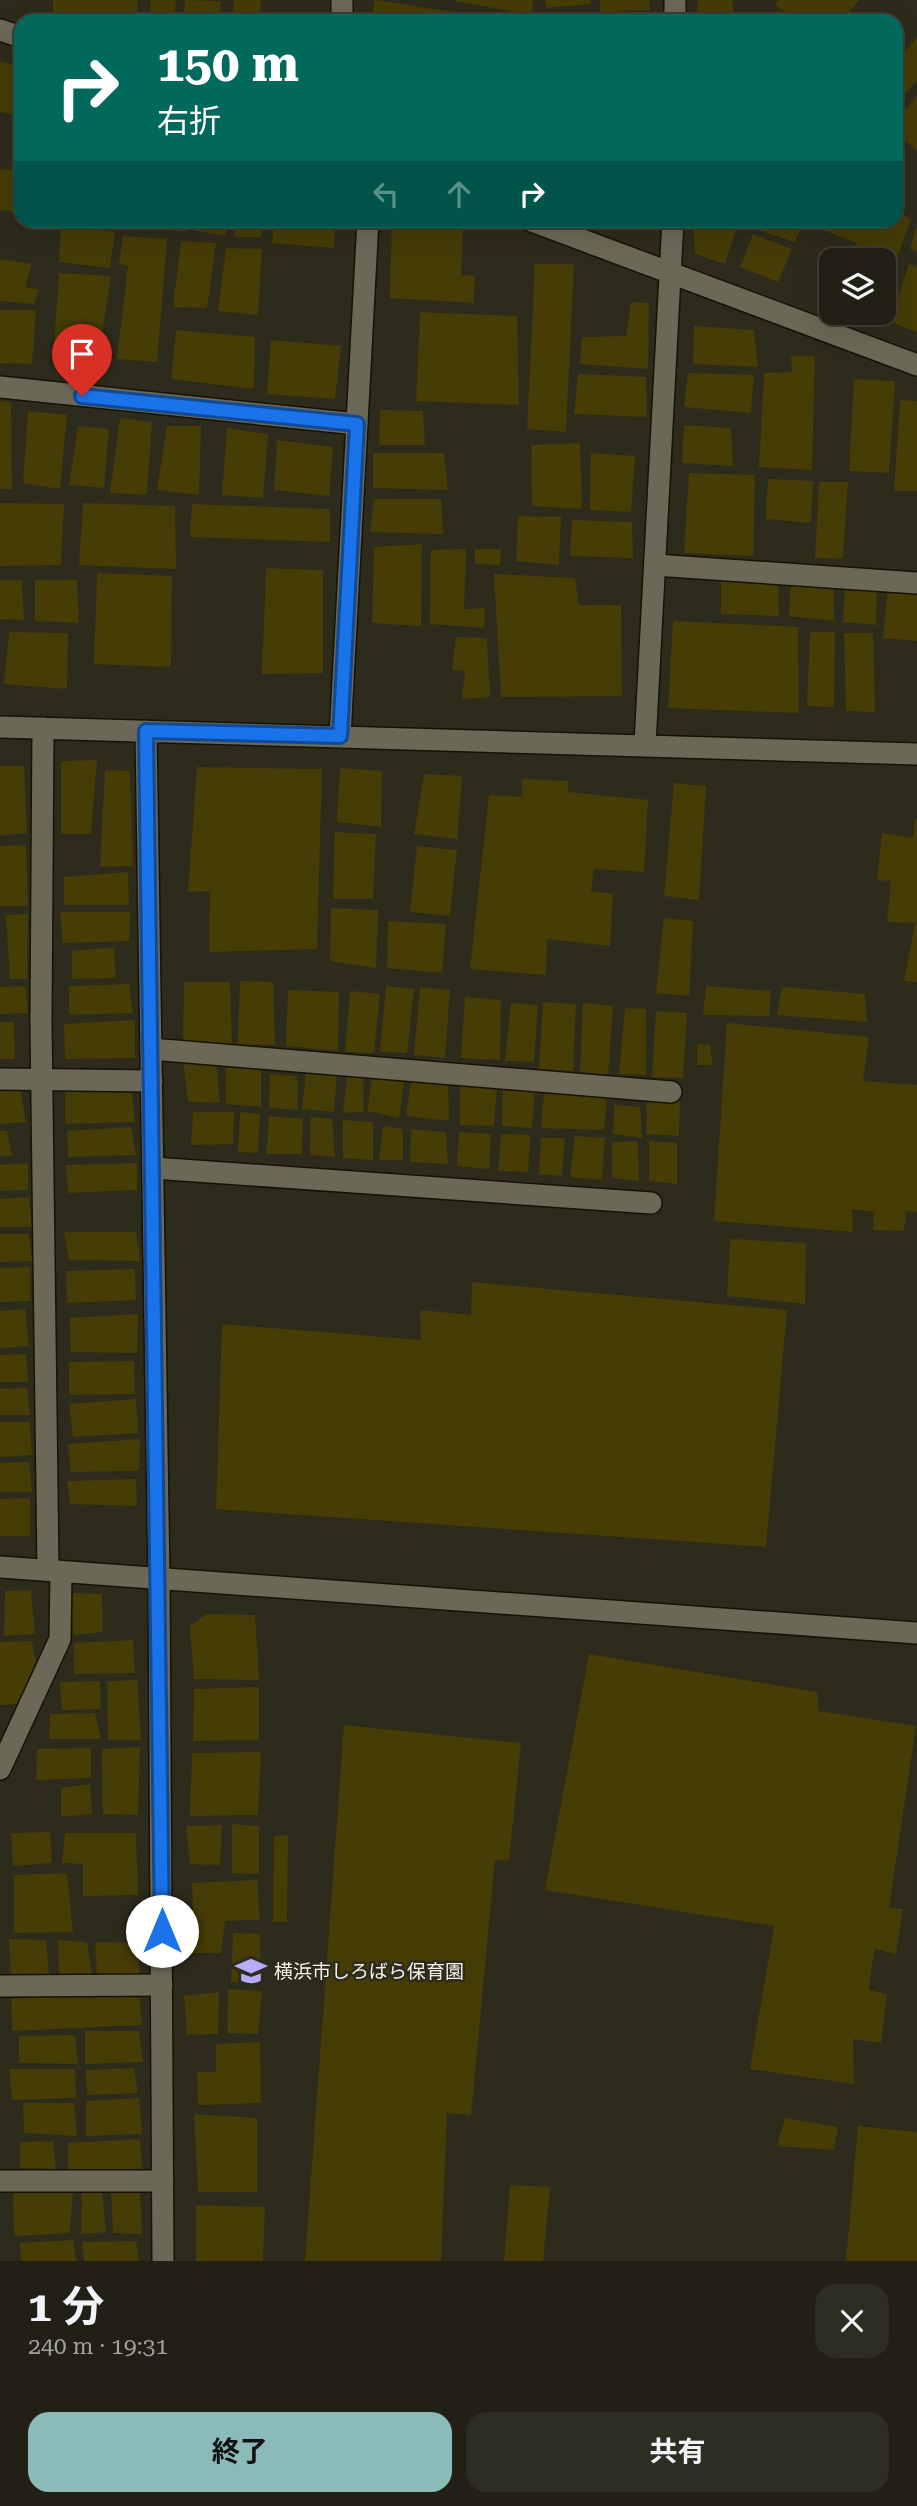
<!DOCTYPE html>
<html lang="ja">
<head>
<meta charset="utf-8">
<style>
	:root { --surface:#222014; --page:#2e2d22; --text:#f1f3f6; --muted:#a2a3a0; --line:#3f3e34; --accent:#8bbbb9 }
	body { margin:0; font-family:"Roboto Serif","Noto Sans JP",serif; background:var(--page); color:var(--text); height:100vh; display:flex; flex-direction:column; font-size:26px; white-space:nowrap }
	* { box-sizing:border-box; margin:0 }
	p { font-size:23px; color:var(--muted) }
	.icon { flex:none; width:38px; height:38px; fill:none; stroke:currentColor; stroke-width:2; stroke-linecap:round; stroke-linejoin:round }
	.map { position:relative; height:2261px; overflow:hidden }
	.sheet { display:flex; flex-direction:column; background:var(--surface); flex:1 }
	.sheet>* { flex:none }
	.banner { position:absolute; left:14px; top:14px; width:889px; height:214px; border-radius:21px; box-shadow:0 7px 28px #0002,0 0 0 2px var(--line); background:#00695c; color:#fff; overflow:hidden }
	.buttons { position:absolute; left:819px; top:248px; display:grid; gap:14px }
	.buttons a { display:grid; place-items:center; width:77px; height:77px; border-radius:14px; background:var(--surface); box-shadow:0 7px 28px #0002,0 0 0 2px var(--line); font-size:35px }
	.pin { position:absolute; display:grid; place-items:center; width:60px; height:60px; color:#fff; margin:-72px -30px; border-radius:50% 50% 50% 0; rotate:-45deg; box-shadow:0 0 7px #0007 }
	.pin .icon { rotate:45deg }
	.me { position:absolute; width:77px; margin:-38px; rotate:0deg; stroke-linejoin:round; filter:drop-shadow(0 0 5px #0008) }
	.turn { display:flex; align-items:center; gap:24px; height:147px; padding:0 28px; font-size:32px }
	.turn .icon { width:91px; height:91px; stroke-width:2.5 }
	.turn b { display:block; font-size:49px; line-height:60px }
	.lanes { display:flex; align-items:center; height:66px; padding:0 28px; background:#0003; justify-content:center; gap:35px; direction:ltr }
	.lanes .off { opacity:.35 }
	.round { display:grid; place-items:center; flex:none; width:74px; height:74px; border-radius:21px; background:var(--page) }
	.headline { display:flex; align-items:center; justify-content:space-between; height:119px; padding:0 28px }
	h1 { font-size:42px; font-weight:700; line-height:52px }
	.cta { display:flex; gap:14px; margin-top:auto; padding:14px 28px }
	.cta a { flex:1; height:80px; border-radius:21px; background:var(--accent); color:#111; font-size:28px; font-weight:700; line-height:80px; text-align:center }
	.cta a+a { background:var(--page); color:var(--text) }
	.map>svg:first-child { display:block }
	.building { fill:#453c06 }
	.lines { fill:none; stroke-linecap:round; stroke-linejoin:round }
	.service-casing { stroke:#161305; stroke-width:24 }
	.minor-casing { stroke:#161305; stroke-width:24 }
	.service { stroke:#6b6857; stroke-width:21 }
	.minor { stroke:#6b6857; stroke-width:21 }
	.route-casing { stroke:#114b97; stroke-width:18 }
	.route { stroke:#1a73e8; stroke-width:12 }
	.labels { text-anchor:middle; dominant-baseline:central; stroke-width:5; stroke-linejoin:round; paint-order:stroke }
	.poi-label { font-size:19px; fill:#f5f3e9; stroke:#2d2b1b; text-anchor:start }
</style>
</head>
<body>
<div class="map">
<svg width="917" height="2261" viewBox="0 0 917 2261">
	<rect width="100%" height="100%" fill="#2d2b1b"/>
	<path class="building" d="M53,0H138L136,21H99L53,14Z
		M151,0H176L174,21H149Z
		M185,0L221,1L219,21H183Z
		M234,0H261L259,21H232Z
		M375,0L461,13L460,21H371Z
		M455,0H533L532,15L455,1Z
		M546,0H591V4L546,8Z
		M600,0H649L650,10L618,11L616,21L599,20Z
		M698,0H732L735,21H697Z
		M779,0H860L840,21H796L775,5Z
		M762,14L771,21H756Z
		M474,16L495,19V21H473Z
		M649,16V21H623L622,17Z
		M917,37V81L896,102V62Z
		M0,62L21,65V116L0,112Z
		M917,95V150L896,134V121Z
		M0,169L21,171V213L0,210Z
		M896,213L911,219L884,293V261H852L857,243L820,229L823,220H896Z
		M102,220H186V232L102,222Z
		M197,220H227L226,236L195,231Z
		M236,220H263L261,237H234Z
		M274,220H335L334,248L272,243Z
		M392,220L463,226L461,275L475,276L473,303L390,298Z
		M607,220H650L649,231Z
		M693,220H739L725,264L695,254Z
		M751,220H804L795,242L748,227Z
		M61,227L115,232L110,268L59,262Z
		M916,227H917V251L910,249Z
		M753,234L792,249L778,282L740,267Z
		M123,236L167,239L157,362L117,359L128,266L119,264Z
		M181,241L216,243L207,308L173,307Z
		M226,248L262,249L258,315L218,311Z
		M0,259L32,264L25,287L39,290L34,304L0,301Z
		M535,264H574L566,432L527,429Z
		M909,264L917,267V332L890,322Z
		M59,273L111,276L97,366L53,361Z
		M631,302L649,303L648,369L580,364L582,337L626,336Z
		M0,310H36L32,364L0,363Z
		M420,312L517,316L519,405L416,401Z
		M694,326L754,330L758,367L693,364Z
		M176,330L255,337L254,389L171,379Z
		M271,340L341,346L335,399L267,394Z
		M791,356H815L812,470L759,467L764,373L792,372Z
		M688,373L754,375L751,413L684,407Z
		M578,374L646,377L647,417L574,414Z
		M854,379L895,381L889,473L849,471Z
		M900,400L917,401V491H894Z
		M0,401L11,402L12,489H0Z
		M380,410L423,411L425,445H379Z
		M28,411L67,415L60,489L23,483Z
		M120,418L152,422L147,495L110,493Z
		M684,425L731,428L733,466L682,463Z
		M78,426L109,429L104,488L69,485Z
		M167,426H201L199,495L157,490Z
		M227,428L268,434L263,498L222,495Z
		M277,440L333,447L329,496L274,490Z
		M580,443L582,509L532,506L531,445Z
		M373,453H444L448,490L373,488Z
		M591,453L635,456L631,512L590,510Z
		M689,473L755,475L753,556L684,553Z
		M768,479L813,481L811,523L766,519Z
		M819,482H848L843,559L815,558Z
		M374,499H441L443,534L370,532Z
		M0,503L64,504L61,565L0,566Z
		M83,503L175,506L176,569L79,565Z
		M192,504L330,509V542L190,537Z
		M518,516L561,517L559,565L516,561Z
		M572,520L632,522L633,558L570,556Z
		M422,544L421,626L372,623L374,547Z
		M466,549L464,609L485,608L484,628L430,624L431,550Z
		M475,549H501L500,565L475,564Z
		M266,568L323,570V673L262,674Z
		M97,573L172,576L171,667L94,664Z
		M494,574L575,578L579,605H621L622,696L501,697Z
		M721,579L778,580L779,616L721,614Z
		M0,580H22L24,620L0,619Z
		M35,580H77L79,623L35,621Z
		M791,581L833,584L834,621L789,616Z
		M877,585L876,625L843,622L845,586Z
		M888,587L917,589V641L883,638Z
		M673,621L798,627L799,713L668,708Z
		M9,632L68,633L67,689L4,684Z
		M810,632H835L834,707L807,706Z
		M844,633H873L875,712L846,711Z
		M456,637L487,638L490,697L462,699L465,671L452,670Z
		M97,760L91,834H61V761Z
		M0,766H24L27,833L0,836Z
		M197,767L322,769L317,949L209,952L210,891L188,892Z
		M340,768L382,771L381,827L337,822Z
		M105,770L130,771L133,866L100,867Z
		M424,774L462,776L457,839L414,834Z
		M522,779L569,781L568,792L648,800L644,872L594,869L591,891L613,894L610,946L547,939L546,975L470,969L489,795L522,797Z
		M674,783L706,786L699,900L664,896Z
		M915,819H917V982L904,981L915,923L887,922L891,881L877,880L882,833L913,838Z
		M335,832L376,834L373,899H333Z
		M26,845L28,906H0V846Z
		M417,846L457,850L450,916L410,912Z
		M128,872L129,905H64V877Z
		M331,908L378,910L376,968L330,961Z
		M60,912H130L129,941L63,943Z
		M28,914L27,979H10L6,915Z
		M664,918L693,921L689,996L656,993Z
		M388,921L446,924L442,973L387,968Z
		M114,947L116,978L72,979V951Z
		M240,981L273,982L275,1045L238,1044Z
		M184,982H230L232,1045L183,1042Z
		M129,984L133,1013L69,1015V986Z
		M25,986L28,1013L0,1014V987Z
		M386,986L414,989L407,1053L380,1052Z
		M706,986L771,991L769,1016L703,1015Z
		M420,987L450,990L445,1058L414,1055Z
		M782,987L865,994L867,1022L777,1015Z
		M288,990L339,992L338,1051L286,1046Z
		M350,991L380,994L374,1053L345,1052Z
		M465,997L501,1000L500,1060L461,1058Z
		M543,1002L576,1004L573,1071L539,1069Z
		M511,1003L538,1005L534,1062L505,1061Z
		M583,1003L613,1006L608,1075L580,1072Z
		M625,1008L646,1009V1075L619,1074Z
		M656,1011L687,1013L683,1078L652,1077Z
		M135,1020V1058L65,1059L64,1024Z
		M0,1022H14L15,1059H0Z
		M727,1023L869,1037L863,1081L917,1085V1212L906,1211L904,1231L873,1230L874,1212L852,1209L853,1232L714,1221Z
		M697,1044L710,1045L713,1065H697Z
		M183,1061L216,1063L220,1103L188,1102Z
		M226,1065L261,1068V1107L226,1104Z
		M306,1072L337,1075L334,1112L302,1109Z
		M270,1074L297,1076L298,1110L269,1108Z
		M347,1076L363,1077L364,1112L343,1113Z
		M372,1077L404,1081L399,1118L367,1111Z
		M460,1081L497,1085L494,1126L460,1125Z
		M411,1082H448L449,1121L406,1116Z
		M131,1085L135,1122L65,1124V1088Z
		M20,1087L26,1122L0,1124V1088Z
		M503,1088L535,1091L532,1128L502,1126Z
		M544,1093L607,1096L604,1130L541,1128Z
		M647,1099L680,1100L679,1136L646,1134Z
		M615,1105L640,1107L642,1138L613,1134Z
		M193,1112H234L233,1144L191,1145Z
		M240,1112L260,1114L258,1153L238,1152Z
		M269,1116L303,1119L302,1154H266Z
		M311,1117L332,1119L335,1157L310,1155Z
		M343,1120L373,1122V1160L343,1158Z
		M383,1126L403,1129V1160H379Z
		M131,1127L136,1155L68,1157L67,1131Z
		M411,1129L446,1132L448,1164L410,1162Z
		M0,1131H7L12,1156H0Z
		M459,1132L491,1134L489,1169L457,1166Z
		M501,1134L530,1135L528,1172L498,1171Z
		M575,1136L605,1138L602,1180L570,1177Z
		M541,1138H565L562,1176L539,1174Z
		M638,1141L639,1181L612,1178V1142Z
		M649,1141L677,1143V1184L649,1181Z
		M28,1163V1190L0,1191V1165Z
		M137,1163V1190L68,1193L66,1165Z
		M29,1197L32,1227H0V1199Z
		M64,1232H136L140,1261L69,1260Z
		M0,1234H29L32,1261L0,1262Z
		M730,1239L806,1243L805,1304L727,1296Z
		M30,1267V1301L0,1302V1268Z
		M135,1269L136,1300L67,1303L66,1271Z
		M472,1282L787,1310L766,1547L216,1509L222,1324L421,1340L420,1310L471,1315Z
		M25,1309L29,1346L0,1348V1311Z
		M138,1314L137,1353L71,1352L70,1318Z
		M26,1354L28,1382H0V1355Z
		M134,1361L135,1394L69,1395V1362Z
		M27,1388L30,1415H0V1389Z
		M136,1399L138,1433L73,1437L69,1404Z
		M0,1422H30L32,1455L0,1457Z
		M140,1439L139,1471L71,1472L68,1444Z
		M29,1462L32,1492H0V1463Z
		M136,1479L137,1506L70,1504L67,1481Z
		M30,1498V1536H0V1499Z
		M31,1590L35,1634L4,1636L5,1591Z
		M72,1593L102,1594L103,1632L73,1635Z
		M206,1614L255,1615L259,1680L194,1679L190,1626Z
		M133,1640L135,1673L74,1674V1643Z
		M32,1641L36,1661L18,1704L0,1705V1642Z
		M589,1654L817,1692L819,1711L916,1726L889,1908L903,1909L896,1954L874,1949L869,1990L887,1994L881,2043L853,2039L854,2084L750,2069L774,1926L545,1890Z
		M137,1680L141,1740H108L107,1681Z
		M100,1681L101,1709L62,1710L60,1682Z
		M259,1687V1740L193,1741L194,1689Z
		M95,1713L101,1739H49L50,1714Z
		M344,1725L521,1743L509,1861L495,1860L471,2115L447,2113L441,2261H305Z
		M140,1747L138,1815L103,1814L102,1749Z
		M91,1748V1778L36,1780L37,1749Z
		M261,1752L258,1815L190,1816L192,1753Z
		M90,1784L92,1814L61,1817V1788Z
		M232,1824L259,1826V1874L232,1873Z
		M222,1825L220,1865L190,1864L186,1826Z
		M50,1832L52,1863L13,1866L11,1833Z
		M65,1833H136L138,1895L83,1896V1864L62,1863Z
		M288,1835L287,1922H273L274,1836Z
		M67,1873L73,1932L14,1933V1875Z
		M257,1880L260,1920L225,1921L221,1953H194L192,1883Z
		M233,1933L260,1934L261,1983L231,1982Z
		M9,1939L46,1940L49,1974H11Z
		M58,1940L87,1942L92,1975L59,1976Z
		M95,1942L137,1943L140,1975H97Z
		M228,1989L262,1991L258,2034L227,2033Z
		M139,1992L142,2025L12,2031L11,1999Z
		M219,1992L218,2034L187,2035L184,1996Z
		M85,2031H139L143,2062L85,2064Z
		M75,2035L78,2064L19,2063V2036Z
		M260,2042L261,2103L198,2105L197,2072H216V2044Z
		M134,2068L138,2093L87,2095L86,2070Z
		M9,2069H75L76,2098L12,2100Z
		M139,2098L142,2134L86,2136V2101Z
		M23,2103H74L77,2136L24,2133Z
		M194,2114L257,2118V2192H198Z
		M785,2118L838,2127L834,2150L777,2146Z
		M858,2126L917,2132V2261H846Z
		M140,2139L142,2170L68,2172V2143Z
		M53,2141L56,2169L20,2168V2142Z
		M510,2185L550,2187L543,2261H504Z
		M102,2189L106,2232L81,2234L82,2190Z
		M73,2190L70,2233L14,2236L13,2191Z
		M111,2190L140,2191L142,2234L113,2233Z
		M196,2205L265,2207L263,2261H196Z
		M73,2240L76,2261H21L20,2243Z
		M136,2241L139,2261H84L82,2242Z"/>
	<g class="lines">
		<defs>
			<path id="service" d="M0,387L357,424
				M655,565L917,583
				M43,728L41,1022L48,1570
				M151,1049L671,1092
				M0,1079L152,1081
				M153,1168L651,1203
				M0,1769L60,1639L61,1572
				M0,1986L162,1985
				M0,2181H163"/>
			<path id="minor" d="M342,0V21
				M675,21V0
				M0,30L21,37
				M529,220L917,365
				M0,727L917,754
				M146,731L159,1579L163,2261
				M340,736L368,220
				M645,744L673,220
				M0,1567L917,1633"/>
		</defs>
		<use href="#service" class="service-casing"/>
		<use href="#minor" class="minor-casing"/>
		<use href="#service" class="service"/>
		<use href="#minor" class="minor"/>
	</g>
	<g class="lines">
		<defs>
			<path id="route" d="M82,396L357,424L340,736L146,731L162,1931"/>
		</defs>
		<use href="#route" class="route-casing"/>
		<use href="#route" class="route"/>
	</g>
	<defs>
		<symbol id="school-bare" viewBox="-9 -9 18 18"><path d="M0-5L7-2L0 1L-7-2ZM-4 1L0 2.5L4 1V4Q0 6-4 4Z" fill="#b6acf8" stroke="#2d2b1b" stroke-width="2.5" paint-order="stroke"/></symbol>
	</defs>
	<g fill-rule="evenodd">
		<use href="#school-bare" x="229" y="1949" width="44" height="44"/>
	</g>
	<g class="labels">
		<g class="poi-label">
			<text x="274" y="1971">横浜市しろばら保育園</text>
		</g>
	</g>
</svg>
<div class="buttons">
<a><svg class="icon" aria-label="layers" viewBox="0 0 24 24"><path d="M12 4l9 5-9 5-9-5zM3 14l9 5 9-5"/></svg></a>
</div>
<div class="pin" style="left:82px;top:396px;background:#d93025"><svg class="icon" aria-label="arrive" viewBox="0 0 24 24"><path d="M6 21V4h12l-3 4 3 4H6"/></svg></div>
<svg class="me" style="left:162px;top:1931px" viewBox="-20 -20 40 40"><circle r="19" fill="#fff"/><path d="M0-13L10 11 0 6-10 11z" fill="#1a73e8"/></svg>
<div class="banner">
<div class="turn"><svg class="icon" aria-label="right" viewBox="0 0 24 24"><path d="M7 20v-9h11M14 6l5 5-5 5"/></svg><div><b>150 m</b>右折</div></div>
<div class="lanes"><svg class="icon off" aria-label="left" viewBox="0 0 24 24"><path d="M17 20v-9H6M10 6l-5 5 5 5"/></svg><svg class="icon off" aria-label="ahead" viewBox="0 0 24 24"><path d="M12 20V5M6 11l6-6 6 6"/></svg><svg class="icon" aria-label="right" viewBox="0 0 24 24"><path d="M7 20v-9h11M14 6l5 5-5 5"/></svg></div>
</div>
</div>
<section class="sheet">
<div class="headline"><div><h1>1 分</h1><p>240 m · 19:31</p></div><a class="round"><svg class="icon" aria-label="close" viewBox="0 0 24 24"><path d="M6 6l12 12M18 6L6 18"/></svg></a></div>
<div class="cta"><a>終了</a><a>共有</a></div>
</section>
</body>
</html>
